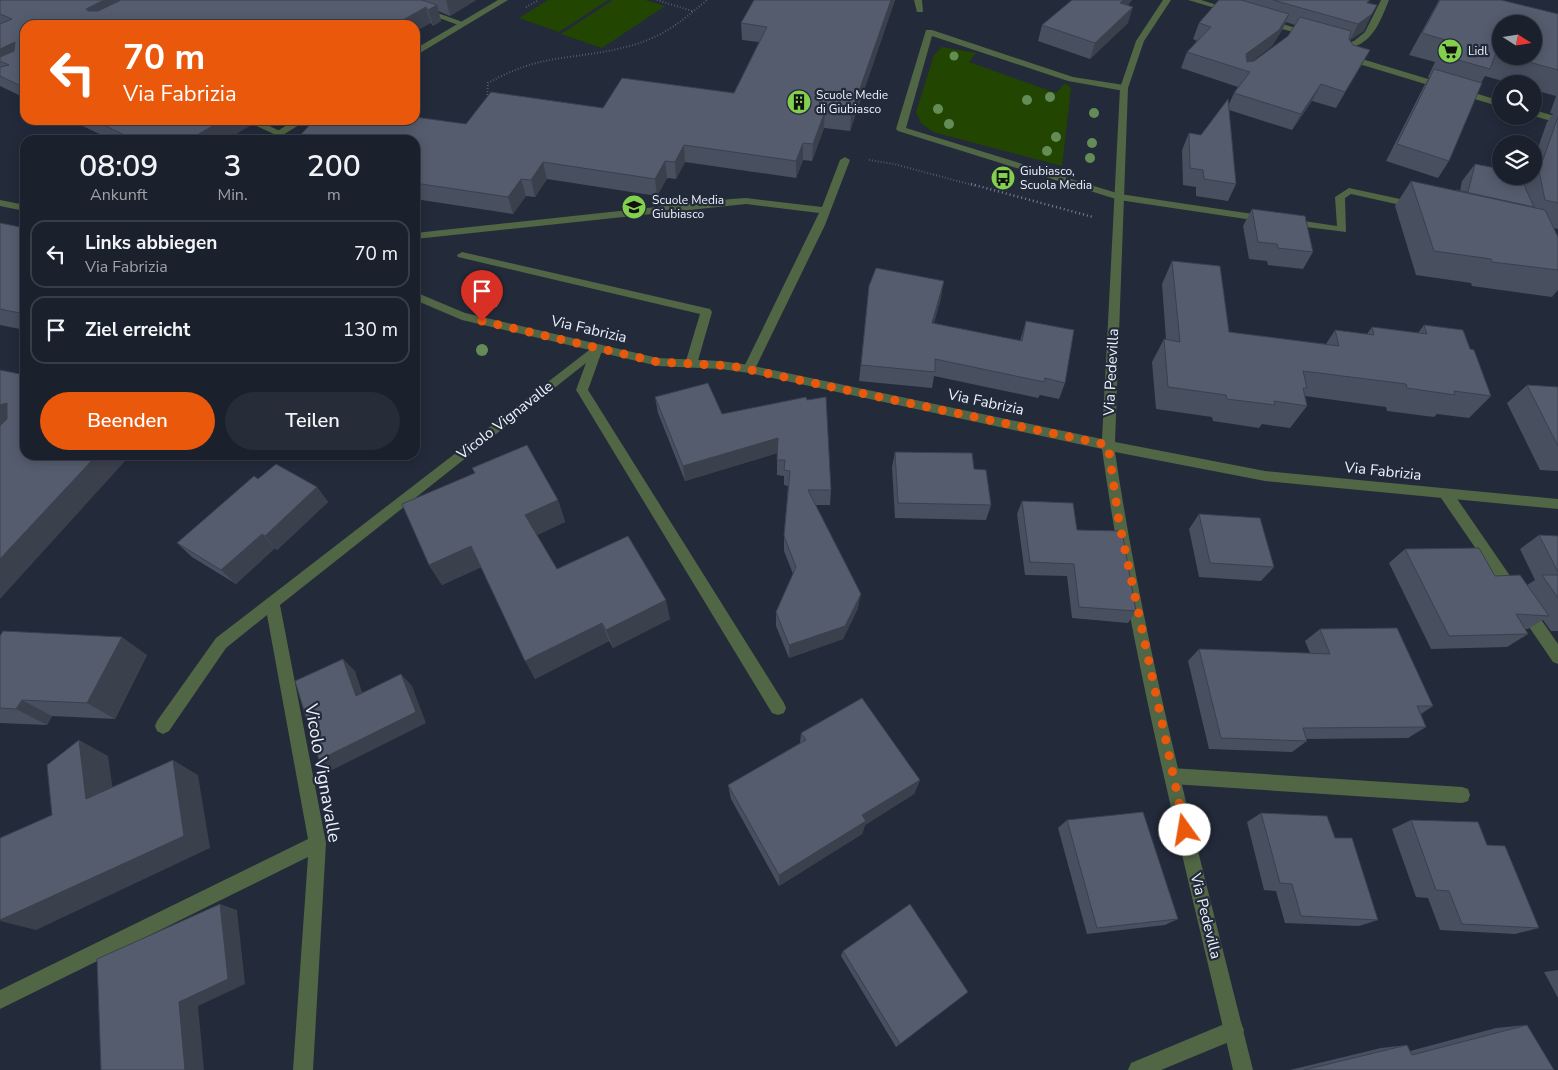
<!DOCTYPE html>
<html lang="de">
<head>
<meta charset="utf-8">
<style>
	:root { --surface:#1a202c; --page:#272d38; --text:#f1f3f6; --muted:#9fa3a9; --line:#383e48; --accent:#ea580c }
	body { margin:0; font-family:"Nunito Sans",sans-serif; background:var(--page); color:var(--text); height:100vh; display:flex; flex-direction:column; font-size:19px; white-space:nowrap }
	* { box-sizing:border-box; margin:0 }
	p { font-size:16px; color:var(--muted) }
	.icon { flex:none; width:28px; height:28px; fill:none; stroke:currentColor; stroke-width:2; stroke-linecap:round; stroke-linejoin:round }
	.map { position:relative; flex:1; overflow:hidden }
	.drawer { position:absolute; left:20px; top:135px; width:400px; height:325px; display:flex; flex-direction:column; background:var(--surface); border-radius:15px; box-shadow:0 2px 12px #0003,0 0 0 1px var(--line) }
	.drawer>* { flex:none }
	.guide { position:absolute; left:20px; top:20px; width:400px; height:105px; border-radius:15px; box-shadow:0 2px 12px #0003,0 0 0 1px var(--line); background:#ea580c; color:#fff; overflow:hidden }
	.needle { width:32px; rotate:102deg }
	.tools { position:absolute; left:1492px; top:15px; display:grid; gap:10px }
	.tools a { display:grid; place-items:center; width:50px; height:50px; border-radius:50%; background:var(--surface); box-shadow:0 2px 12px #0003,0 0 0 1px var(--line); font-size:25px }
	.pin { position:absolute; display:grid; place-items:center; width:42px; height:42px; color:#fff; margin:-51px -21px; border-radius:50% 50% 50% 0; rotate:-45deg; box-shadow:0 0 5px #0007 }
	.pin .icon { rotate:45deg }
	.me { position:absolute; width:55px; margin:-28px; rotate:347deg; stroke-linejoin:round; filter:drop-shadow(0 0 4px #0008) }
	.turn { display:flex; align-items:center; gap:18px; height:105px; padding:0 20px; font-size:22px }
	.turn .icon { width:65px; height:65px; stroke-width:2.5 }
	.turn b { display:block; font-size:35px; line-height:42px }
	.eta { display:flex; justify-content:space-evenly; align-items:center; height:85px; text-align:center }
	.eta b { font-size:30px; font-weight:600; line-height:35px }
	.primary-button { display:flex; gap:10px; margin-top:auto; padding:10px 20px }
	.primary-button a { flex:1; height:58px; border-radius:30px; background:var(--accent); color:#fff; font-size:20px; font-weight:600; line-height:58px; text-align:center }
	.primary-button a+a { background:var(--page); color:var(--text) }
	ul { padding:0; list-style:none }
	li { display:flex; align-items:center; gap:15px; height:68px; margin:0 10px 8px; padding:0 10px; border:2px solid var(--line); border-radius:15px }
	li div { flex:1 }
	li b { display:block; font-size:19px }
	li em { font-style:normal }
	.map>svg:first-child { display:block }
	.green { fill:#224602 }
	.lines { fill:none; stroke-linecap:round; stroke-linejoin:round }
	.path-far1 { stroke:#7d8391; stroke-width:2; stroke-dasharray:0.5 2.5; stroke-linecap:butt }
	.path { stroke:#7d8391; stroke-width:2.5; stroke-dasharray:1 3; stroke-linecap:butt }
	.service { fill:#516645; fill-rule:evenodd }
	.minor { fill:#516645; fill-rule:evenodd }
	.tree { fill:#638c57 }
	.wall { fill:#484f5f; fill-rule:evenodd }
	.shaded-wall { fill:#3b404d }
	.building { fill:#545c6e; stroke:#3b404d }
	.route { stroke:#ea580c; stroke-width:9; stroke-dasharray:0 16.2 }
	.labels { text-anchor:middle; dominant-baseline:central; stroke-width:4.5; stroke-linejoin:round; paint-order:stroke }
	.far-poi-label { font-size:12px; fill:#edf2fd; stroke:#232a3a; text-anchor:start }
	.street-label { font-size:15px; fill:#edf2fd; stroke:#232a3a }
	.near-street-label { font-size:18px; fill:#edf2fd; stroke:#232a3a }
</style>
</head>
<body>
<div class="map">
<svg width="1558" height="1070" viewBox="0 0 1558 1070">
	<rect width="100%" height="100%" fill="#232a3a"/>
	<path class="green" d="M548,0H608L559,32L519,18Z
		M613,0H645L665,6L602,48L561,34Z
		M942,47L976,53L969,62L1056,93L1065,83L1071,88L1062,166L933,132L921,123L916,112L934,55Z"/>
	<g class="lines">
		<path class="path-far1" d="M657,0L692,11
			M526,7L539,0
			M487,101L488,83C506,73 525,65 545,61C580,54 617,53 650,39C672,30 689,15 707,0
			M869,160L894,164L976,186"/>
		<path class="path" d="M971,184L1093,217"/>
		<path class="service" d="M390,0H402L468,24L461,26Z
			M914,0H922L923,12H917Z
			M1188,0H1201L1236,11L1232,13Z
			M1381,0H1389C1381,19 1375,39 1354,47L1350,54L1352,56L1501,101V107L1346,60L1342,54L1347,43L1354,41L1365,32Z
			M1264,20H1270L1315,34L1308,36L1264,24Z
			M926,30H932L1073,77L1124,85L1128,88L1124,91L1068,81L932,36L906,128L1120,194L1266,216L1271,219L1266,222L1119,200L898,131L896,129Z
			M1534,110L1558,117V123L1534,116Z
			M244,120H257L284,133L276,135Z
			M845,157L850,160L825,225L755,369L749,373L743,369L819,213L746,204L415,239V233L731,199L746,198L822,207L840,160Z
			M1349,188L1414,202L1419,205L1414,208L1351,194L1345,198L1346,232L1290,225L1285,222L1290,219L1337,226L1335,197Z
			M462,252L710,309L712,312L697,364L691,368L685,364L700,314L458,257L457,255Z
			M597,344L603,348L588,390L784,703L786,708L784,713L778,715L772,713L578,393L576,390L586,363L280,605L326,843L313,1070H293L308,857L0,1009V990L308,839L267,615L226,648L169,731L163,734L157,731L155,726L157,721L216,638Z
			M1446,489L1451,490L1517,586L1519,590L1517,594L1512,596L1507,594L1441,498L1439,494L1441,490Z
			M1526,604L1531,605L1558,644V664L1553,662L1521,615L1519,610L1521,605Z
			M1172,768L1462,787L1468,789L1470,795L1468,801L1462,803L1172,784L1166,782L1164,776L1166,770Z
			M1234,1020L1241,1023L1244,1030L1241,1037L1161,1070H1128L1131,1063Z"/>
		<path class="minor" d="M498,0H508L415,56V49Z
			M1163,0H1171L1144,41L1128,88L1115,442L1265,471L1558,499V509L1265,481L1115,452C1146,660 1202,865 1253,1070H1233C1185,864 1131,658 1102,449L749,373L721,369L658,366L462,320L415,300V292L465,313L658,358L721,361L749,365L1102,439L1120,88L1136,41Z
			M295,120H307L275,140H263Z
			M0,200L25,205V211L0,206Z"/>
	</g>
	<g class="tree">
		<circle cx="954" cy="56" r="4.5"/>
		<circle cx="1050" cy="97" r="5"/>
		<circle cx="1027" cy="100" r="5"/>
		<circle cx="938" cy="109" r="5"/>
		<circle cx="1094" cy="113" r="5"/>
		<circle cx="949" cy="124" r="5"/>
		<circle cx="1056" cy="137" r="5"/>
		<circle cx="1092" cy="143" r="5"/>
		<circle cx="1047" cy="151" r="5"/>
		<circle cx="1090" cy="158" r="5"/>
		<circle cx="493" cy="302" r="6"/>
		<circle cx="482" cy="350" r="6"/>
	</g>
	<path class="wall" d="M0,0H476L450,16L438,11L441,21L433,26L431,23L25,25V98L0,86Z
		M895,0L850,131L824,128L812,161L803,160L796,178L685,162L676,179L667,178L657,196L547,179L535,197L526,196L513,214L415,199V140L466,124L734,93L759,42L742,40L741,23Z
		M1072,0H1132L1128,5V23L1090,59L1038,41L1042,25Z
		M1219,0H1370L1368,3L1364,31L1350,40L1353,45L1370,50L1336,108L1312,101L1292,130L1229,110L1236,184L1228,201L1196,196V187L1183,185L1182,150L1189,133L1201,135L1229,104L1234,93L1238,87L1181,68L1187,52L1197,41L1193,39L1199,23ZM1286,22L1295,25L1288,36L1254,61L1251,62L1272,46L1282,30Z
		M1439,0H1501L1558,14V229L1554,228L1558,270V290L1552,297L1472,286L1471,283L1416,275L1395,206L1411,181L1455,191L1456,190L1460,191L1462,181L1475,164L1524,185L1528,176H1534V159L1547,122L1553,114L1550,113L1556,96L1534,90V84H1513L1485,76L1481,83L1449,161L1438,178L1386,161L1424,86L1429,77H1428L1435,62L1409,55ZM1501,24L1534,56H1501Z
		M70,120H248L251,125L226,140H112Z
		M1252,209L1313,252L1303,269L1268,265L1267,261L1249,259L1243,226Z
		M0,223L25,228V330L0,325Z
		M1172,261L1229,332L1326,344L1335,330L1367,334L1372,327L1418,333L1424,325L1470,349L1491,396L1469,418L1437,414L1434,417L1387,411L1386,407L1305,396L1307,406L1290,428L1262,424L1259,428L1213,421L1212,417L1156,409L1152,362L1164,339L1166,340L1162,284Z
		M869,286L941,298L934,323L1020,341L1026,321L1065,383L1059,399L1040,395L1038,398L934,376L932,388L859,381Z
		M1527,385L1558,387V471L1540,470L1507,403Z
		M655,397L722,414L831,490L830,505H816L858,608L843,639L789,658L776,626V612L793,574L784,551V536L788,486L784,485V476L777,475V453L685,481L658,413Z
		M895,452L974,469L991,505L986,520L895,518L892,467Z
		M258,479L317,487L328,502L277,550L275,548L236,584L192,557L177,543Z
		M558,500L565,522L537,535L557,569L670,619L613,648L609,641L535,679L481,567L442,585L429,565Z
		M1022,501L1077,530L1136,611L1128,623L1072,618L1067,576L1025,575L1017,514Z
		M1199,514L1274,567L1261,581L1199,577L1189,529Z
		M1539,535L1558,536V631H1551L1543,620L1528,629H1524L1528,634L1507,647L1431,649L1389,563L1405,549L1527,585L1535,580L1520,549Z
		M1320,629L1433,706L1421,714L1426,727L1408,738L1306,739L1307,741L1292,752L1209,749L1188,661L1199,649L1310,653L1305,641Z
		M0,636L147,655L115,719L52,716L47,725L0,723Z
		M801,733L920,780L914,794L865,825L862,834L779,886L731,799L728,785L800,743Z
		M1261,813L1335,838L1378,920L1359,926L1285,923L1276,891L1264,890L1247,822Z
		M1067,820L1178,919L1165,925L1087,934L1058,828Z
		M1411,820L1487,845L1539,928L1515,934L1440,930L1428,898L1416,897L1392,829Z
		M843,951L900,1044L896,1047L841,956Z
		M1558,970V998L1544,972Z
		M1527,1025L1554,1070H1290L1381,1048L1407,1045L1410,1051L1496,1028Z"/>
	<path class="shaded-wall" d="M104,0H143L96,25L86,9Z
		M446,0H476L450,16Z
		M891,0H895L850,131L851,114Z
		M1123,0H1132L1115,19L1120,3Z
		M437,5L441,21L433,26L428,10Z
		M426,7L431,23L415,32V25H394Z
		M1133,7L1128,23L1090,59L1095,43Z
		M1289,14L1282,30L1272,46L1241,69L1246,54Z
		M1372,14L1364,31L1350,40L1358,24Z
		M15,42L25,56L0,61V49Z
		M1370,50L1361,66L1336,108L1345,92Z
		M1321,84L1312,101L1292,130L1301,114Z
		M825,111L824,128L812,161L813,144Z
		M223,120H248L251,125L226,140H188Z
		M803,143V160L796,178V161Z
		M684,145L685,162L676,179L675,162Z
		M665,161L667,178L657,196L655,179Z
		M543,162L547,179L535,197L531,180Z
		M521,179L526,196L513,214L508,197Z
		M944,281L941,298L929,340L932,323Z
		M7,403L25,419L0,441V405Z
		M778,438V453L685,481L683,466Z
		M97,455H122L126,460L0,599V559Z
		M317,487L328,502L277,550L265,536Z
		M558,500L565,522L534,536L525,515Z
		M262,534L275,548L236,584L221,570Z
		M471,546L482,567L442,585L429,565Z
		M861,594L858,608L843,639L789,658V645Z
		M666,600L670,619L613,648L606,630Z
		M602,623L609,641L535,679L525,661Z
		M122,637L147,655L115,719L87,703Z
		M343,659L355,671L367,707L356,696Z
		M401,674L412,686L426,723L332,770L319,760Z
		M22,700L52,716L47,725L16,709Z
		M79,740L108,756L116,812L86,799Z
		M173,760L198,775L210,848L36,930L0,921Z
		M920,780L914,794L865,825L862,834L779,886V875L862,815Z
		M220,904L237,910L245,984L198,1006L204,1070H185L179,1002Z"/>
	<path class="building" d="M0,0H104L86,9L88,11H98L121,0H422L437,5L428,10L426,7L394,25H25V88L0,76V67L9,65L0,61V57L14,51L15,42L0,49V24L12,19L0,14Z
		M754,0H891L851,114L825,111L813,144L803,143L796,161L684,145L675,162L665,161L655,179L543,162L531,180L521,179L508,197L415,183V140H296L314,120H415V117L466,124L491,92L603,108L622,78L734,93L767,27L741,23Z
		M1072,0H1123L1120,3L1133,7L1095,43L1042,25Z
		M1219,0H1241L1289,14L1279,30L1246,54L1247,62L1254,61L1288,36L1300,17L1351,31L1349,39L1353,45L1370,50L1345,92L1321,84L1301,114L1234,93L1250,72L1187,52L1211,27L1199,23Z
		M1273,0H1369L1367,3L1377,5L1372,14L1358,24Z
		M1440,0H1501L1558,14V70L1507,56H1534V24H1501V55L1496,53L1490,69L1441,55L1449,41L1422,33Z
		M1434,69L1482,83L1449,161L1397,144Z
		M1228,99L1236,184L1204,179L1203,170L1190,168L1189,133L1201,135Z
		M1558,117V203L1545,200L1539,171Z
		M93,120H223L188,140H135Z
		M1475,164L1501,169V176H1520L1534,207L1456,190L1468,192Z
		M1411,181L1545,210L1558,237V270L1492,262L1491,259L1434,251Z
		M1252,209L1305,216L1313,252L1278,248L1277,244L1258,242Z
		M0,223L25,228V314L0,309Z
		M1172,261L1220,266L1229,332L1339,346L1335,330L1374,335L1372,327L1427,334L1424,325L1463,330L1470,349L1474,350L1491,396L1454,391L1455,395L1407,388L1406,384L1303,371L1307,388H1303L1307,406L1274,401L1275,405L1227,399L1226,395L1168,387L1164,339L1180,342Z
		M876,268L944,281L932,323L1022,341L1026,321L1074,330L1065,383L1045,378L1044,382L935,359V372L861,365L869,286Z
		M0,370L25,375V455H97L0,559V426L7,419V403L0,405Z
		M708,383L722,414L806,397L807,400L826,397L831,490H808L861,594L845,626L789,645L776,612L796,567L784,536L790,471L784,470L785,460H777L778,438L683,466L655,397Z
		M1527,385L1558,387V446Z
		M527,445L558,500L525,515L557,569L628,536L666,600L606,630L602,623L525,661L471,546L429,565L402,504L475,473L472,468Z
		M895,452L972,453L974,469L986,470L991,505L898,503Z
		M276,464L317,487L265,536L262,534L221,570L177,543L254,476L258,479Z
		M1022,501L1073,503L1077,530L1122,531L1136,611L1079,607L1074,564L1030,562Z
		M1199,514L1260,518L1274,567L1210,563Z
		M1539,535L1558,536V572Z
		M1479,548L1495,576L1520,575L1549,616L1516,614L1528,634L1449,636L1405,549Z
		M1542,575H1558V598Z
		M1397,628L1433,706H1417L1426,727L1303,728L1307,741L1221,738L1199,649L1330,654L1320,629Z
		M3,631L122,637L87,703L22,700L16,709L0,708V636Z
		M343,659L356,696L401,674L416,712L319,760L295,681Z
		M862,698L920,780L862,815L866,821L779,875L728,785L806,740L801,733Z
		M79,740L86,799L173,760L184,836L0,920V838L52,815L47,765Z
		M1143,812L1178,919L1097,928L1067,820Z
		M1261,813L1327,816L1335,838H1352L1378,920L1301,916L1292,884L1280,883Z
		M1411,820L1478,822L1487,845L1505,846L1539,928L1462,924L1449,891L1436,890Z
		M220,904L228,979L179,1002L185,1070H101L97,959Z
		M910,904L968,992L900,1044L843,951Z
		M1527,1025L1554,1070H1304L1407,1045L1412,1055Z"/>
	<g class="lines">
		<path class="route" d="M482,321L658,362L732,366L1108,445L1119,522L1185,830"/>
	</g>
	<defs>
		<symbol id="supermarket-disc" viewBox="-11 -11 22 22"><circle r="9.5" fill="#83d04e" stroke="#232a3a"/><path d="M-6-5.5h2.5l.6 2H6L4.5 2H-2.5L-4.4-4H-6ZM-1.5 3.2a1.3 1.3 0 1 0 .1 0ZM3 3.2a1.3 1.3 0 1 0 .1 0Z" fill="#111"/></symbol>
		<symbol id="building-disc" viewBox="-11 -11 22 22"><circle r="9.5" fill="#83d04e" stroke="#232a3a"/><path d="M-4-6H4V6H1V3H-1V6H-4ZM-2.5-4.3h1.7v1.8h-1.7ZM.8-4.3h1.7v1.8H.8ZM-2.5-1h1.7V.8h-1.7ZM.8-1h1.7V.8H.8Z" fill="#111"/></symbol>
		<symbol id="bus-disc" viewBox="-11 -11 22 22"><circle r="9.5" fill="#83d04e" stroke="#232a3a"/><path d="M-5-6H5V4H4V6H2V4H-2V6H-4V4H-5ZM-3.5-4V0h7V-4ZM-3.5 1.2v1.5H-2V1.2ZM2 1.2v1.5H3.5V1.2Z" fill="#111"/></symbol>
		<symbol id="school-disc" viewBox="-11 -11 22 22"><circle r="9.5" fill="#83d04e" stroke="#232a3a"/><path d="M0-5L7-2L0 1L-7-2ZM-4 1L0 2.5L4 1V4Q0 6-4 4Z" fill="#111"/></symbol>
	</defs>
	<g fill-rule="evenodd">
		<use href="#supermarket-disc" x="1436" y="37" width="28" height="28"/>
		<use href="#building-disc" x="785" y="88" width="28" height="28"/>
		<use href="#bus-disc" x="989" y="164" width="28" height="28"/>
		<use href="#school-disc" x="620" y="193" width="28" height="28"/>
	</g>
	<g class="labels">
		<g class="far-poi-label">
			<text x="1468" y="51">Lidl</text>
			<text x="816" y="95">Scuole Medie<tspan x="816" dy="14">di Giubiasco</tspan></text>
			<text x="1020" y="171">Giubiasco,<tspan x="1020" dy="14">Scuola Media</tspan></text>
			<text x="652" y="200">Scuole Media<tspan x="652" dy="14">Giubiasco</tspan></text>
		</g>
		<g class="street-label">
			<text transform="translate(589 329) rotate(13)">Via Fabrizia</text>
			<text transform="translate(1111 372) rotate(-87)">Via Pedevilla</text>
			<text transform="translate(986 402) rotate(12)">Via Fabrizia</text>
			<text transform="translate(505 420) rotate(-38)">Vicolo Vignavalle</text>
			<text transform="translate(1383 471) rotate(6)">Via Fabrizia</text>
			<text transform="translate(1206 916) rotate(76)">Via Pedevilla</text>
		</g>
		<g class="near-street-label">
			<text transform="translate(323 773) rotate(80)">Vicolo Vignavalle</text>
		</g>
	</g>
</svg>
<div class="tools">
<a><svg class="needle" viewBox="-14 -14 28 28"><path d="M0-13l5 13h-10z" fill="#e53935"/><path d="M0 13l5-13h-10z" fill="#9fa3a9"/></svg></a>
<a><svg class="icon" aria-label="search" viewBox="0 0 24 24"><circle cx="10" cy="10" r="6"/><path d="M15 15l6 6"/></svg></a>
<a><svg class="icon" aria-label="layers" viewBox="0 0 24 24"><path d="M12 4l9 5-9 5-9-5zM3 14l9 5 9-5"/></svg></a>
</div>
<div class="pin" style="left:482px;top:321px;background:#d93025"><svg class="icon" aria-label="arrive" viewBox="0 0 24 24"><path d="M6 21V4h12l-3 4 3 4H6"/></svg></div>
<svg class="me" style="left:1185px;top:830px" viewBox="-20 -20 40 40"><circle r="19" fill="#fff"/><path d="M0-13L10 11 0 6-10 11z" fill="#ea580c"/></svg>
<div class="guide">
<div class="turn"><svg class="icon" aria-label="left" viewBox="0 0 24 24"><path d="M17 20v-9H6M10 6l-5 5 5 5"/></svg><div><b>70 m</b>Via Fabrizia</div></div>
</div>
<section class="drawer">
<div class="eta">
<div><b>08:09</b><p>Ankunft</p></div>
<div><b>3</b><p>Min.</p></div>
<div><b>200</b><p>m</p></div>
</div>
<ul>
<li><svg class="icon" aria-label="left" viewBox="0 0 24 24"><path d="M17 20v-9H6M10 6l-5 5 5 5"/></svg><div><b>Links abbiegen</b><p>Via Fabrizia</p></div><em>70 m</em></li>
<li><svg class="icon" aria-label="arrive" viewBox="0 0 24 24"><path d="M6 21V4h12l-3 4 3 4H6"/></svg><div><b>Ziel erreicht</b></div><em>130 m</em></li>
</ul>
<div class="primary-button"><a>Beenden</a><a>Teilen</a></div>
</section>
</div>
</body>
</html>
